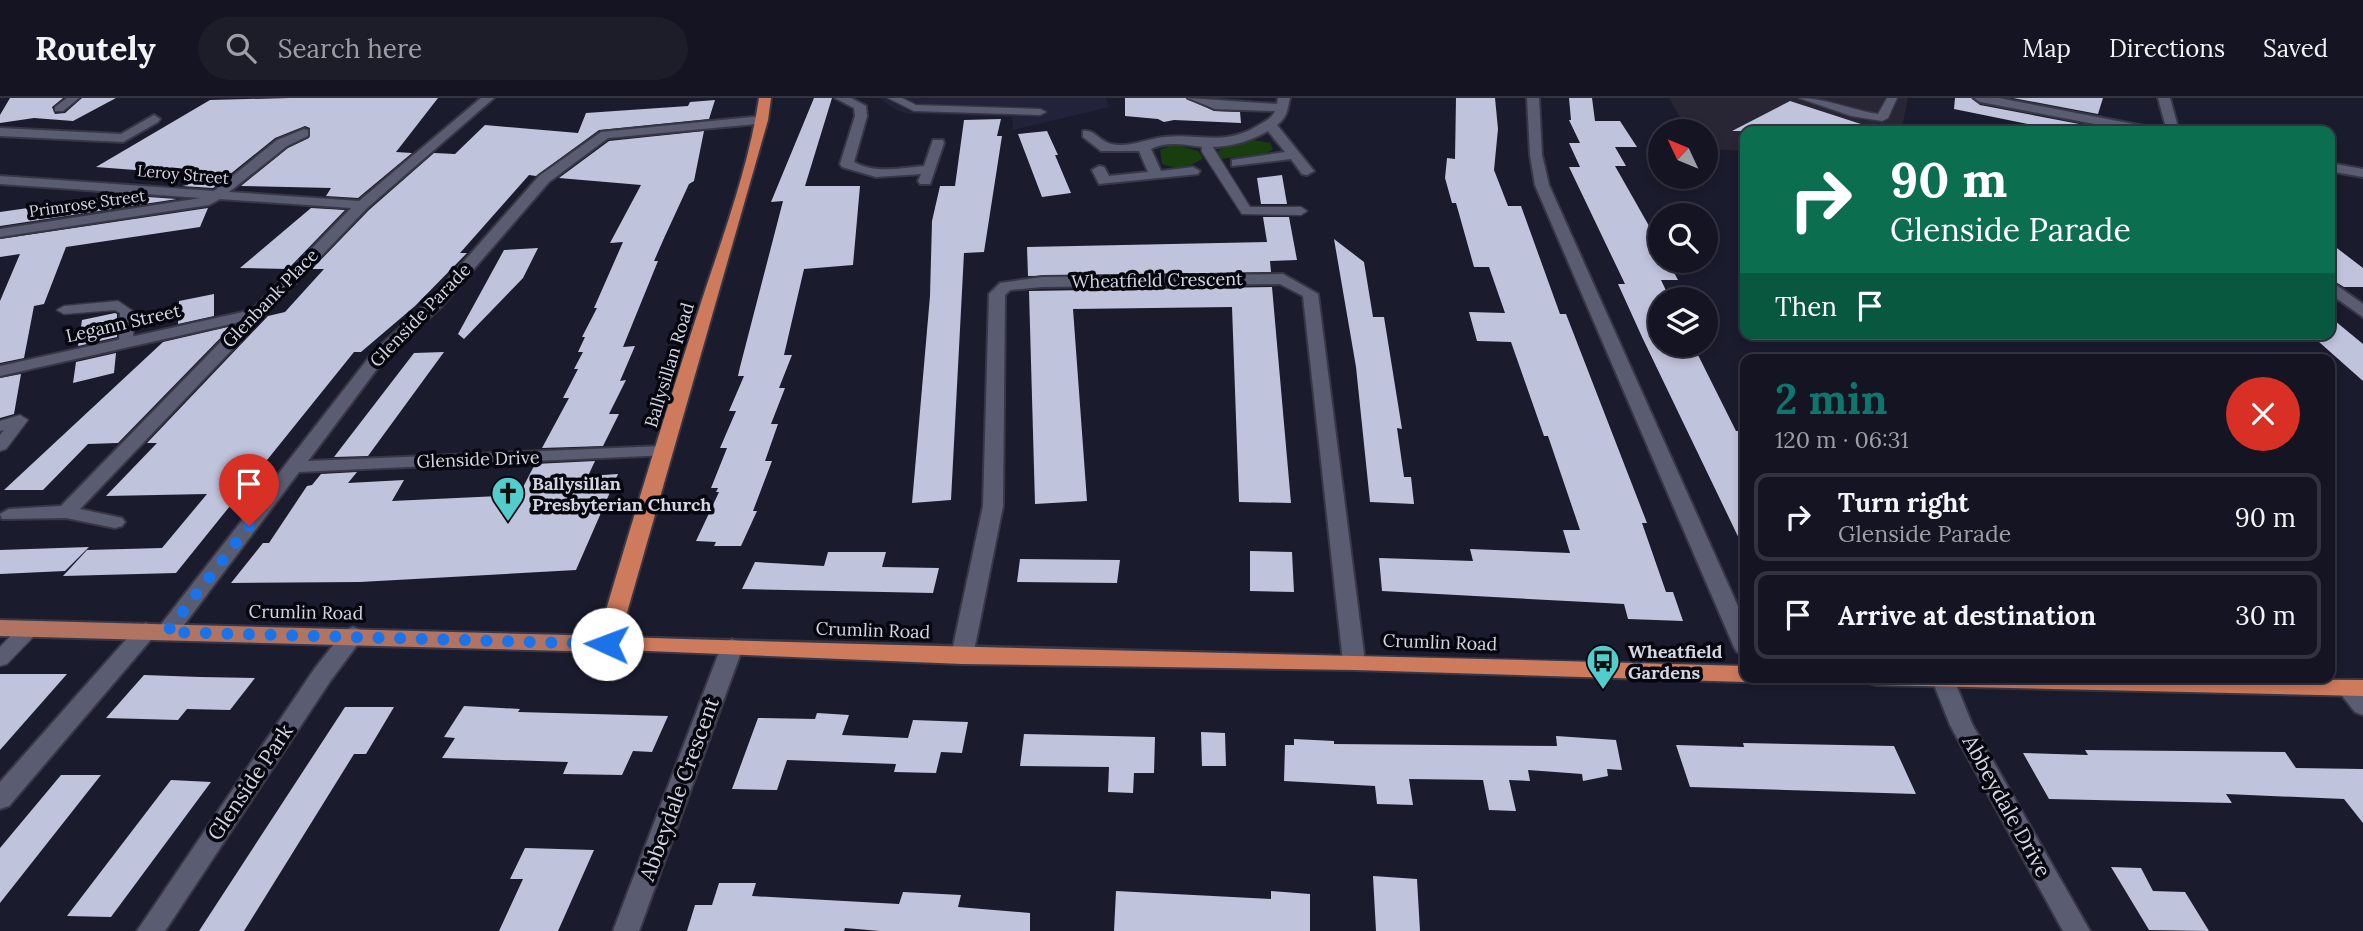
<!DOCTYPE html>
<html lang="en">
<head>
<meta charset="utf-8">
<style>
	:root { --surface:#141422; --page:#1d1d2a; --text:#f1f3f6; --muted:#9d9ea5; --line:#333340; --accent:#0f766e }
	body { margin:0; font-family:Lora,serif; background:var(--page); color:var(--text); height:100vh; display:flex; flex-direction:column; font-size:26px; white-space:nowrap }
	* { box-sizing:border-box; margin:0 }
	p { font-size:23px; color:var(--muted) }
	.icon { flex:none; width:38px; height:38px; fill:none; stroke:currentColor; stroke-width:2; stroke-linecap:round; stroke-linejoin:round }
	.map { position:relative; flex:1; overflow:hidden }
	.side { position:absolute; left:1740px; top:256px; width:595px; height:329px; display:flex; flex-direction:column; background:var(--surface); border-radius:14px; box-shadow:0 4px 10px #0003,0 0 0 2px var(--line) }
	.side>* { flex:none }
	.banner { position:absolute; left:1740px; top:28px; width:595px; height:214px; border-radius:14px; box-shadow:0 4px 10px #0003,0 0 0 2px var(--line); background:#0b6e4f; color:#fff; overflow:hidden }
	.needle { width:46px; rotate:314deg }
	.fabs { position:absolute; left:1648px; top:21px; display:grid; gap:14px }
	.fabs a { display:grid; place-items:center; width:70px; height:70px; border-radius:50%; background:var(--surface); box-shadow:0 4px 10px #0003,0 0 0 2px var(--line); font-size:35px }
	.pin { position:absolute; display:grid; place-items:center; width:60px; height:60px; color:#fff; margin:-72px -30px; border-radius:50% 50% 50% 0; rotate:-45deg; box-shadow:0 0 7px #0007 }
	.pin .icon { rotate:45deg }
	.me { position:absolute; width:77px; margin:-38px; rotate:272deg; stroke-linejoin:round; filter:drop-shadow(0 0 5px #0008) }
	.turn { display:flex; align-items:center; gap:24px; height:147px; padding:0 35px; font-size:32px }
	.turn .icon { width:91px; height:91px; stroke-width:2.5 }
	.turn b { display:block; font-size:49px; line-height:60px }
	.then { display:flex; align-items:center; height:66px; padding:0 35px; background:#0003; gap:14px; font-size:26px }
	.round { display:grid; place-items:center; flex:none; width:74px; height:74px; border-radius:37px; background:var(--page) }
	.overview { display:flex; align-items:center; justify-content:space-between; height:119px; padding:0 35px }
	h1 { font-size:42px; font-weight:700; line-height:52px; color:var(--accent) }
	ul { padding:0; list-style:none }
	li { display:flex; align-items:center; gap:21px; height:88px; margin:0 14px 10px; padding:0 21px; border:4px solid var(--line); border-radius:14px }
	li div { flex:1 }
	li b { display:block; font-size:26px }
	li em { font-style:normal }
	header { display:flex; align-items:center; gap:42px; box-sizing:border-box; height:98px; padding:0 35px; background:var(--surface); border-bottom:2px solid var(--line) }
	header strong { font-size:33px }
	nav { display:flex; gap:38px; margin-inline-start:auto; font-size:24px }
	.search { width:490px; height:63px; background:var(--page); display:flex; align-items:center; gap:18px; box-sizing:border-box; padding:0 24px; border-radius:38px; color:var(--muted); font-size:26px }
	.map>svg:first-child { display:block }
	.built { fill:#22233a }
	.education { fill:#282535 }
	.green { fill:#173e0c }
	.building { fill:#c0c3dc }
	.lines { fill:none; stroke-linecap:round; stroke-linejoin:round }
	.service-casing { stroke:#373746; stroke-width:3 }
	.minor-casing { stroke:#373746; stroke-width:4 }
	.primary-casing { stroke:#373746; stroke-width:4 }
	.trunk-casing { stroke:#373746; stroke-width:4 }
	.service { fill:#5a5c72; fill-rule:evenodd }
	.minor { fill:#5a5c72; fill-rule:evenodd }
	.primary { fill:#b17362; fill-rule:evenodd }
	.trunk { fill:#ce7a5c; fill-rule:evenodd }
	.route { stroke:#1a73e8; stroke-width:12; stroke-dasharray:0 21.6 }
	.labels { text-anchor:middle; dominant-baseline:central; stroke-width:7; stroke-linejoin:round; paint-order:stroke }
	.far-street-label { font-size:16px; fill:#d5d6e3; stroke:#06060e }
	.street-label { font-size:18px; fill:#d5d6e3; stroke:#06060e }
	.poi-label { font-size:18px; font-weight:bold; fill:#d5d6e3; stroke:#06060e; text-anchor:start }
	.near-street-label { font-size:21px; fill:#d5d6e3; stroke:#06060e }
</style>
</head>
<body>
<header>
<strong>Routely</strong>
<div class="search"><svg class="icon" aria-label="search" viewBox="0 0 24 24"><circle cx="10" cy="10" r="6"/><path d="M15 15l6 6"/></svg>Search here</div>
<nav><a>Map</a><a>Directions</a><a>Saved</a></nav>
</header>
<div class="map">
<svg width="2363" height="833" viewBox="0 0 2363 833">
	<rect width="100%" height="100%" fill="#1a1b2d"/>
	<path class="built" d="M879,0H1106L1109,9L1013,32L1012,19L909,16L896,12Z"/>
	<path class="education" d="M1669,0H1908L1902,30L1919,33H1745V53L1706,51V33H1688Z"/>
	<path class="green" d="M1253,42L1270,45L1273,51L1265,56L1220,61L1216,55L1221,51Z
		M1174,46L1198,53L1203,60C1190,69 1177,72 1162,66L1160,52Z"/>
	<path class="building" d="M10,0H63L52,9L55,16L65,15L82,0H116L73,23L34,20L0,25V17Z
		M290,0H438L396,54L412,55L358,100L326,98L331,90L241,88L288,50L309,40L310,30L305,28L275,40L213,90L182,88L188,87V76L96,69L210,2Z
		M814,0H832L805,88H860L853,167L804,171L784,257H792L779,290H785L771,326H778L765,363H772L753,413H757L741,448H714L716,444L696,443L719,394H716L718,390H711L727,350H720L736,313H729L744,278H738L740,269L783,103L771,104Z
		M1125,0H1186L1214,13L1240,14L1241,25L1174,22L1164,24L1158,21L1125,18Z
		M1456,0H1495L1498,31L1494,72L1508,108H1521L1560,216H1566L1647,425H1642L1666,494H1673L1683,523L1628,521L1624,506L1382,493L1379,460L1473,463L1470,451L1570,455L1563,432H1580L1548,338H1544L1511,244L1477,243L1469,214L1505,215L1489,169H1474L1456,105H1452L1445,80L1447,60L1455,61Z
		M1569,0H1592L1595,23H1620L1637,49H1615L1626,68H1615L1661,149V163H1668L1678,182H1661L1670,201H1661V247H1693L1736,333H1745V453L1642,239L1618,186H1625L1569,69H1580L1569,45H1580L1569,22H1571Z
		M1955,0H1971L1980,7L2095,29L2093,33H2062L1954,11Z
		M2013,0H2103L2098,16Z
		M715,2L709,21L599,32L536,78L529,77L460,155H467L415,208L361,254H354L176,475L63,478L87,452L162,450L207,396L106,398L157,345H147L268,218L285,214L324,171H312L369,112L434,55L455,56L485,27L578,35L586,15L688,8L690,4Z
		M1790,3L1867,28V33H1732Z
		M1001,21L997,38H1002L984,154L964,155L951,402L912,405L930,198L932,123L940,88H955L964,22Z
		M704,33L694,83L689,86L665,138L654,163H658L623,249L635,248L620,283L626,282L609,316H619L603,348L542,350L569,300H563L578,271H574L583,254H578L585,239H582L597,210H594L623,144L610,145L641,87L559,80L609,43Z
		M1047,33L1058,57H1055L1071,95L1042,99L1018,36Z
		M1282,77L1287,106H1261L1257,80Z
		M119,97L177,101L0,128V114Z
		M208,110L200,129L66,149L44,206L34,208L24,260L0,265V203L20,156L0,159V141Z
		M311,110L345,112L288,171L240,170Z
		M1263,119H1289L1297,162L1270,163L1271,174L1028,178L1027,149L1267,144Z
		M1334,141L1364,164L1373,219H1384L1402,331L1397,330L1404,379H1411L1414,406L1370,404L1356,269Z
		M2329,144L2363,170V189H2344L2329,180Z
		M538,150L523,180L464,241L458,236L504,152Z
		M1272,189L1291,405L1239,404L1232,209L1073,211L1087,403L1035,406L1029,193Z
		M214,196V218L178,226L179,203Z
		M115,215L117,216V239L78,248L82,222Z
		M2329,218L2363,246V283L2310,236H2329Z
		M232,228L118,345L88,346L43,392H4L163,244Z
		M444,254L368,358L334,359L414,255Z
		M116,255L114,275L73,285L76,264Z
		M21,276L14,316L0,320V280Z
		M595,363L588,378L618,376L576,472L360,484L231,485L263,445H269L307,388L312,387L321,376L357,374L348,385L404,382L392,403L519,397L535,366Z
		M89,449L65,473L0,476V452Z
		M1250,453L1292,454L1294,494L1250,493Z
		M828,454H886L882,469L939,470L933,495L742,491L755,464L824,468Z
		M1020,461L1120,462L1117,485L1017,484Z
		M0,576H67L0,652Z
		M144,577L200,579L255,580L230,612L187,611L178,622L106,620Z
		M464,608L520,611L518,614L668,618L652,654L633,653L622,677L563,676L568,664L442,660L455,640L444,639Z
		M345,609H394L366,656H354L244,833H199Z
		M817,615L849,617L842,637L908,640L913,622L968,624L962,655L941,654L936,675L894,674L896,666L787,662L777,692L732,691L758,620L815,621Z
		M1201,634L1225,635L1226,668H1202Z
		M1024,636L1155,639L1154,675H1134L1133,695L1108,694L1109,669L1020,668Z
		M1556,638L1616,642L1622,672L1607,671L1608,678L1583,683L1582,676L1528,672L1530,683L1509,682L1516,713L1489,712L1483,682L1409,681L1413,707L1377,706L1375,688L1284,683L1285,647H1294V641L1334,643V646L1557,648Z
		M1743,645L1894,648L1916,696L1690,689L1676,647L1744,649Z
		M2085,652L2285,654L2296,670L2363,671V725L2344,701L2226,696L2232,705L2049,701L2023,655L2088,657Z
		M61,677H101L0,805V750Z
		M171,682L211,684L111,819L67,818Z
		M525,750L594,752L558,833H499L523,781H510Z
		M2111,769L2141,770L2153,793L2185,794L2209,833L2149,832Z
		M1373,778L1417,781L1420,833H1376Z
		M719,785H756L752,798L826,802L899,806L903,794L961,797L958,809L1030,815V833H880L845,830L844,833H687L695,807H712Z
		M1116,793L1271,801V793L1310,796V833H1114Z"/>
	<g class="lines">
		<defs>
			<path id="service" d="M67,0H79L63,13H55V9Z
				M888,0H902L916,7L1040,11L1046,14L1040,17L914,13Z
				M1799,0C1826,0 1851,12 1878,16L1887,0H1897L1888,20L1882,23L1851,18Z
				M1201,43H1209L1250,109H1301L1307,113L1301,117L1242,116L1202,54Z
				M118,203L134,214L133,244L126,248L119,244L120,215L115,212L64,216L57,212L64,208Z
				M20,317L28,322L6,351L0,353V337L4,332L0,333V323Z
				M29,524L36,526L39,531L36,536L7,566L0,568V549L22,526Z"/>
			<path id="minor" d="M481,0H494L367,110L80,411L122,420L125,424L122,428L115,430L66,420L2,421L0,416L9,411L61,408L240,224L0,278V268L252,212L351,110L220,101L209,107L0,139V131L201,100L0,86V78L214,93L277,42L304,31L308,32V38L287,48L229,94L359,103Z
				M835,0H851L866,8L867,18L854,64C875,76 901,70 924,68L933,42H943L944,45L930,86H920L918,83L921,76L876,79L842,69L840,66L855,18L854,10Z
				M1188,0L1277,6L1278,0H1290C1287,12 1288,18 1277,27L1314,73L1307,77L1302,76L1291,61L1232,68V62L1285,54L1268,33C1249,44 1227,50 1205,49C1187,48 1169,42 1151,51L1161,73L1193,69L1200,73L1198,76L1099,86L1092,72L1099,68L1104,69L1109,78L1148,74L1139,53H1101L1083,39V33C1095,31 1100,44 1111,46C1129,50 1146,41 1164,39C1200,35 1224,49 1259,27C1266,23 1272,20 1275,13L1215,11Z
				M1527,0H1539L1542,57L1549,87L1745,524V557L1737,554L1734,549L1535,87L1530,57Z
				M1974,0H1999L2149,29L2155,33H2131L1980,4Z
				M2158,0H2170L2179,33H2167Z
				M154,17L160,21L158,24L123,44L0,38V30L121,36Z
				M762,18L766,19V25L608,40L549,84L441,209L386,259L308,363L662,348L671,353L668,357L299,374L175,539L167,542L159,539L156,534L159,529L374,253L429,203L539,78L601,34Z
				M2329,65L2363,71V79L2329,73Z
				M1283,176L1318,196L1365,564L1362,570L1354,572L1346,570L1343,564L1303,198L1280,186L1042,189L1010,192L1005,197L1003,408L973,558L970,564L962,566L954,564L951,558L983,408L989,196L1000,185L1042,179Z
				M2329,182L2363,206V219L2329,195Z
				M146,525L154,528L157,533L154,538L9,708L0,711V684L138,528Z
				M353,529L361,532L364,537L361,542L331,582L165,833H137L315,570L345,532Z
				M732,541L740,544L743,549L639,833H613L721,549L724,544Z
				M1931,579H1953L1972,626L2090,833H2063L1950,627Z
				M2347,582L2355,584L2363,593V617L2355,614L2336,590L2339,584Z"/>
			<path id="primary" d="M0,522L607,538L615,541L618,546L615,551L607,554L0,538Z"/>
			<path id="trunk" d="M759,0H771L768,22L620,539C995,551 1370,557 1745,568V579H1754L1753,582L1745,584L1354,572L962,566L599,551L596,546C628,437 661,328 696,220C719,148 748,74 759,0Z
				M1866,579L2363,582V598L1877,587L1869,585Z"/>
		</defs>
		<use href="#service" class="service-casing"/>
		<use href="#minor" class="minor-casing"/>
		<use href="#primary" class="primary-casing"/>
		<use href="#trunk" class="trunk-casing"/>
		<use href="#service" class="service"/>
		<use href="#minor" class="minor"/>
		<use href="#primary" class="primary"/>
		<use href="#trunk" class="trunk"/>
	</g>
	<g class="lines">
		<path class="route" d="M249,428L167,534L607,546"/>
	</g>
	<defs>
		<symbol id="church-pin" viewBox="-11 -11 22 30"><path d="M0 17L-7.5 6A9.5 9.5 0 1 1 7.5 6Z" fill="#53cdcb" stroke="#06060e"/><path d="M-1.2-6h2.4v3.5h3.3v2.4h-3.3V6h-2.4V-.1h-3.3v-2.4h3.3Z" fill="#111"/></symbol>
		<symbol id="bus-pin" viewBox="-11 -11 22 30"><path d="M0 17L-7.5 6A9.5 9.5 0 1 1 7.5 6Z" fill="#53cdcb" stroke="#06060e"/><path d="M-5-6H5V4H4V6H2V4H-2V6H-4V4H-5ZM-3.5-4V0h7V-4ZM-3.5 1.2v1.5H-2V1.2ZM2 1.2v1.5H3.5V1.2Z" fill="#111"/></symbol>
	</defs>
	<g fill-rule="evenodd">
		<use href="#church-pin" x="489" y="376" width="38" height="52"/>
		<use href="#bus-pin" x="1584" y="544" width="38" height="52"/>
	</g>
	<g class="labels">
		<g class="far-street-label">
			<text transform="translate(183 76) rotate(5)">Leroy Street</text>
			<text transform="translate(87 105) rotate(-8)">Primrose Street</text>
		</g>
		<g class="street-label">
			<text transform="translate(1157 182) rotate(-1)">Wheatfield Crescent</text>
			<text transform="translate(270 200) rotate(-46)">Glenbank Place</text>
			<text transform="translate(420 217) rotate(-46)">Glenside Parade</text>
			<text transform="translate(123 225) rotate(-13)">Legann Street</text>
			<text transform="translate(669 267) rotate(-73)">Ballysillan Road</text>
			<text transform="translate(478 361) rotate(-2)">Glenside Drive</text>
			<text transform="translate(306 514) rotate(1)">Crumlin Road</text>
			<text transform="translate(873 532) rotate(2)">Crumlin Road</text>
			<text transform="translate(1440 544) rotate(2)">Crumlin Road</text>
		</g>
		<g class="poi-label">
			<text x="532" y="385">Ballysillan<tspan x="532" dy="21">Presbyterian Church</tspan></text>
			<text x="1628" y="553">Wheatfield<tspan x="1628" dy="21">Gardens</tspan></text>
		</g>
		<g class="near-street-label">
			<text transform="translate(250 684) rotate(-56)">Glenside Park</text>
			<text transform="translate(679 691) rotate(-70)">Abbeydale Crescent</text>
			<text transform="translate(2007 708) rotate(61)">Abbeydale Drive</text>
		</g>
	</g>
</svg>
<div class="fabs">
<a><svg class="needle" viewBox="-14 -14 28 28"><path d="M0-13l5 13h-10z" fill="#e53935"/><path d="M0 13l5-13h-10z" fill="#9d9ea5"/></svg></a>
<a><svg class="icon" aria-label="search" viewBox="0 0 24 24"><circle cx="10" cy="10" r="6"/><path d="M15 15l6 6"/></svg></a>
<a><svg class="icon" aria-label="layers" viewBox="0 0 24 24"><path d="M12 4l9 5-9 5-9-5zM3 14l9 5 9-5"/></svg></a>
</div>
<div class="pin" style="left:249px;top:428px;background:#d93025"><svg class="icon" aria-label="arrive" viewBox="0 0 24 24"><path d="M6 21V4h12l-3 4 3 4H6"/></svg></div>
<svg class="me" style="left:607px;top:546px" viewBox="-20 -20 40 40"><circle r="19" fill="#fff"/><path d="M0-13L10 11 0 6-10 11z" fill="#1a73e8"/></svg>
<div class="banner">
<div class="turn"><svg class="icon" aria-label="right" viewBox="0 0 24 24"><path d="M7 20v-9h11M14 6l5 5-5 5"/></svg><div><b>90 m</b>Glenside Parade</div></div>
<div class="then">Then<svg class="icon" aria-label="arrive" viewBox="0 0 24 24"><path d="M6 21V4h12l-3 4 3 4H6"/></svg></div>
</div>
<section class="side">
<div class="overview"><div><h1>2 min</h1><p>120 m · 06:31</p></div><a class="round" style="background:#d93025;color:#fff"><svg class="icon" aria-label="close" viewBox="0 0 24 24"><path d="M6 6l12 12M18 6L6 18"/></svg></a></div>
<ul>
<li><svg class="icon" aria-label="right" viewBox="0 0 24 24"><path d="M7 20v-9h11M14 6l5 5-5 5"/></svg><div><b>Turn right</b><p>Glenside Parade</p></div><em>90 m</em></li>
<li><svg class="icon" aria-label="arrive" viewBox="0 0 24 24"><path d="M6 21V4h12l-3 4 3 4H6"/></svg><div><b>Arrive at destination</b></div><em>30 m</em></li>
</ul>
</section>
</div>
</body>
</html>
